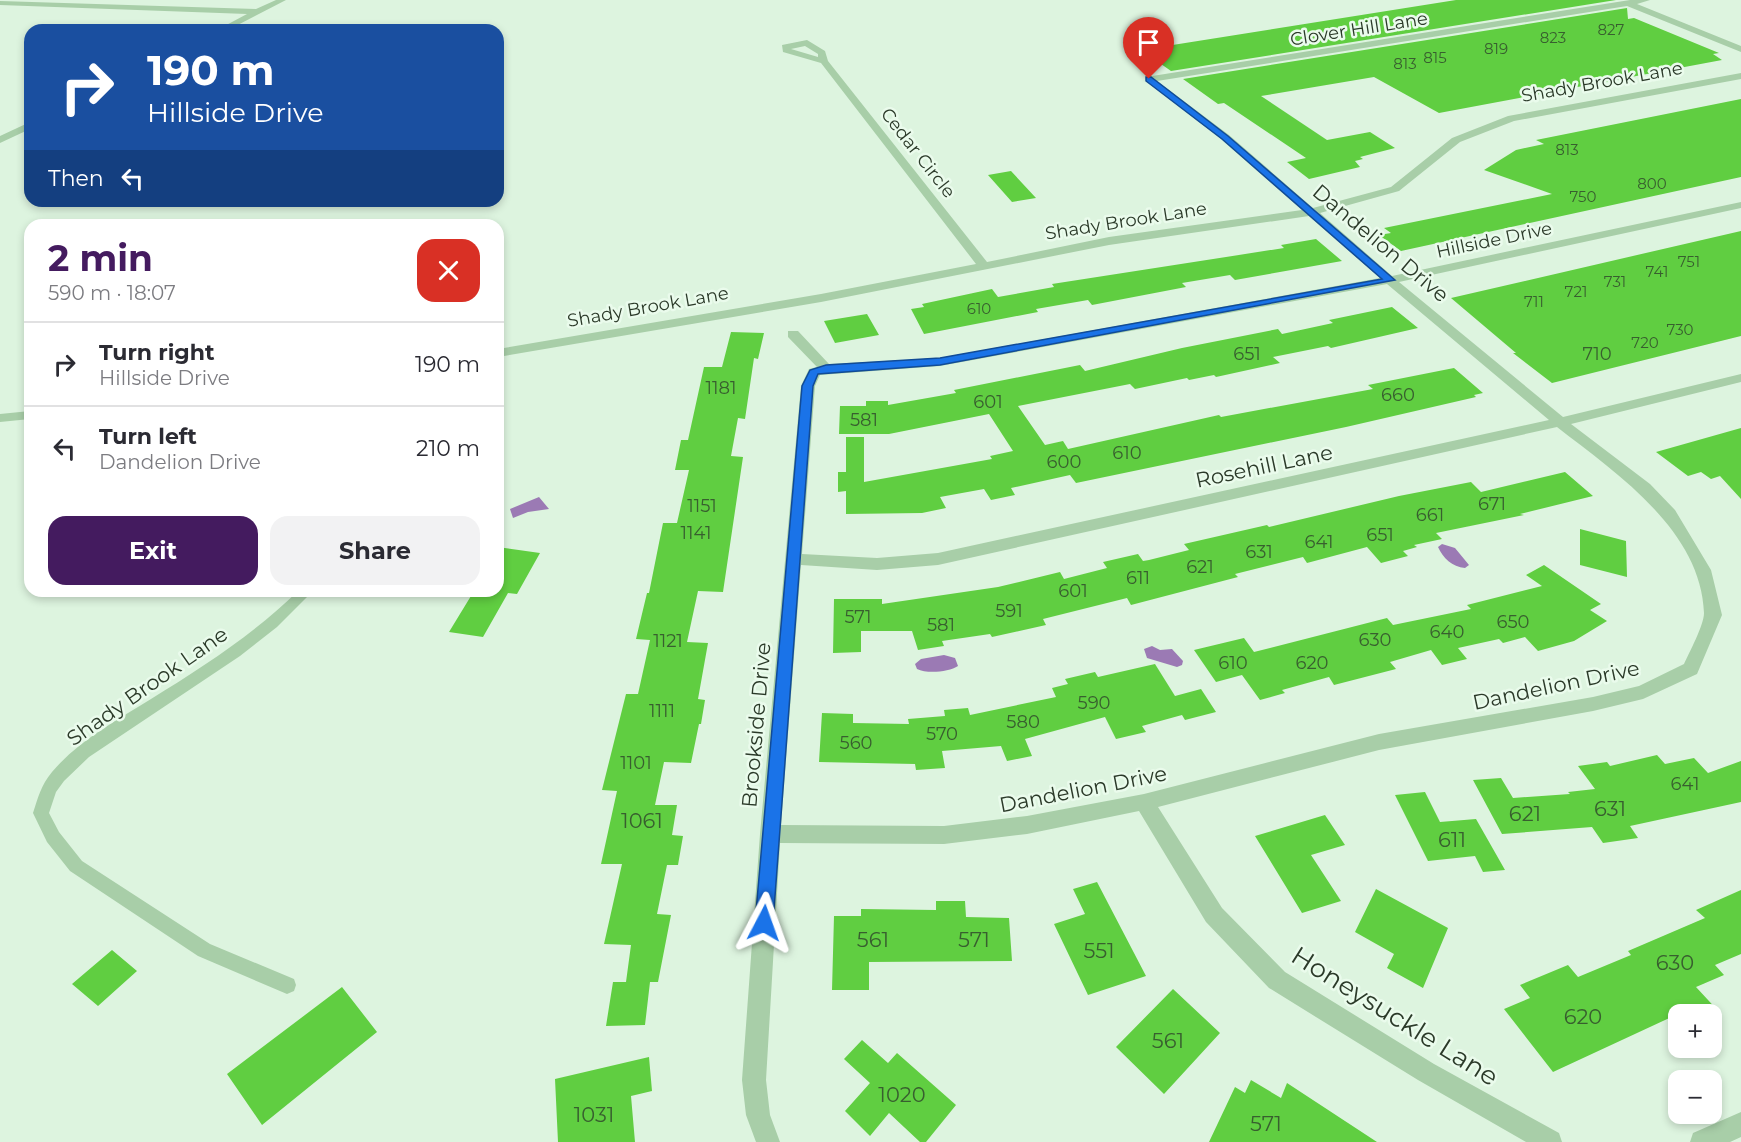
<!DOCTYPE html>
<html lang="en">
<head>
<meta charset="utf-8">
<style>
	:root { --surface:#fff; --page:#f2f2f3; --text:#2b2b33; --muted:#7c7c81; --line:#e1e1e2; --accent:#441b5f }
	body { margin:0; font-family:Montserrat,sans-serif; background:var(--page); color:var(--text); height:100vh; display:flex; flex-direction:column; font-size:22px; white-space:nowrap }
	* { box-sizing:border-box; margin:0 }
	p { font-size:20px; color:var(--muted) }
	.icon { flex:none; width:33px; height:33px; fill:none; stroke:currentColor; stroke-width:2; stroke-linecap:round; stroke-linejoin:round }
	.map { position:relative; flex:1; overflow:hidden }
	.details { position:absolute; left:24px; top:219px; width:480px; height:378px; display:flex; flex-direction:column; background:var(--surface); border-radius:18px; box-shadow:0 3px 9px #0003 }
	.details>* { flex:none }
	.top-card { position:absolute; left:24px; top:24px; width:480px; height:183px; border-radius:18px; box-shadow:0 3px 9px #0003; background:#1a4fa0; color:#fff; overflow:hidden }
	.fabs { position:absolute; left:1668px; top:1004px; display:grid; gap:12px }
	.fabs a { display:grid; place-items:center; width:54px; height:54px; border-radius:12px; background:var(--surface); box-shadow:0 3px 9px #0003; font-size:30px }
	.pin { position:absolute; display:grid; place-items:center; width:51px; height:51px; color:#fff; margin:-62px -26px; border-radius:50% 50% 50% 0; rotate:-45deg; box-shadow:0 0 6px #0007 }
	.pin .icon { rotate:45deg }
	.me { position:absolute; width:66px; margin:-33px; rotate:4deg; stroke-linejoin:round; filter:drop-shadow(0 0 4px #0008) }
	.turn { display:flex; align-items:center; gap:21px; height:126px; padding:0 24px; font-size:27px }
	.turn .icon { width:78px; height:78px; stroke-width:2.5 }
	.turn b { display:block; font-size:42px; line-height:51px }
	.then { display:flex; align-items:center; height:57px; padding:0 24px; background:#0003; gap:12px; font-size:22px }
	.round { display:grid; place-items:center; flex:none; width:63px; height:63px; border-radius:18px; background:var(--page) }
	.summary { display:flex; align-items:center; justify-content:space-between; height:102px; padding:0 24px }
	h1 { font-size:36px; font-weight:700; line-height:45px; color:var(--accent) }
	.button { display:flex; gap:12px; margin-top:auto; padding:12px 24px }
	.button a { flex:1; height:69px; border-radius:18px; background:var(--accent); color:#fff; font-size:24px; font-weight:700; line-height:69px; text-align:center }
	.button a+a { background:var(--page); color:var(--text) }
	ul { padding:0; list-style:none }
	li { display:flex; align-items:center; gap:18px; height:84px; padding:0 24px; border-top:2px solid var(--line) }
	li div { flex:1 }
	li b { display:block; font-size:22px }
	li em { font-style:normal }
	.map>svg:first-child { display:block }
	.water { fill:#9b7ab4 }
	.building { fill:#60ce41 }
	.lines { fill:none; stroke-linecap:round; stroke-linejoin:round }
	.service { fill:#a8cea8; fill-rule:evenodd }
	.minor { fill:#a8cea8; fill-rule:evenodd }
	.tertiary { fill:#a8cea8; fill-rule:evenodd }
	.route { fill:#1a73e8; stroke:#114b97; stroke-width:1.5 }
	.labels { text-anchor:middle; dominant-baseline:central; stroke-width:5; stroke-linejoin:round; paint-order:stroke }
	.far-number-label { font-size:15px; fill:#385f2f }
	.far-street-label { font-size:18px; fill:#2b3a29; stroke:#eafbec }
	.number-label { font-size:18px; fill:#385f2f }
	.street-label { font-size:21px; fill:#2b3a29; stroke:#eafbec }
	.near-number-label { font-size:21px; fill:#385f2f }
	.near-street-label { font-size:26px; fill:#2b3a29; stroke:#eafbec }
</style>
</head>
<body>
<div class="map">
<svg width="1741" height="1142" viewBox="0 0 1741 1142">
	<rect width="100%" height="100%" fill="#ddf4df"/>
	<path class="water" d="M539,497L549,509L528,512L513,518L510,509Z
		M1442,544L1455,548L1469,565L1465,568C1452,567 1443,558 1438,547Z
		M1152,646L1160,650L1172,649L1183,661L1182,665L1177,667L1147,658L1144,649Z
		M944,655L955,658L958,666C949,672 927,674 917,669L915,664L921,659Z"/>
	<path class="building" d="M1456,0H1616L1171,71L1141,50Z
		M1627,8L1628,19L1634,18L1719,53L1713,54L1722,60L1439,113L1374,77L1261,96L1327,140L1370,132L1395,148L1360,157L1363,159L1355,161L1360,167L1309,179L1287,162L1306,158L1224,103L1218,104L1183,79Z
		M1741,99V177L1401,251L1379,235L1391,233L1384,228L1552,194L1484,170L1516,150L1544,144L1536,140Z
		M1011,171L1036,198L1012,202L988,175Z
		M1741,231V336L1552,383L1513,353H1516L1451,298Z
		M1316,239L1342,261L1235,280L1230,275L1182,283L1186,287L1092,305L1088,300L1036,309L1038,312L924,334L911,309L924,307L922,304L992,289L998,297L1054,287L1052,284L1284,248L1281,245Z
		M1392,307L1418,328L1331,348L1328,346L1273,357L1280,363L1216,377L1214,375L1189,380L1187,378L1135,389L1130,384L1018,406L1045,445L1063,441L1068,449L1219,415L1221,417L1373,389L1368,385L1454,368L1483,393L1474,395L1476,397L1346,427L1076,483L1070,475L1011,488L1015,495L991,500L984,489L940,497L946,508L922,513L846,514V491L838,492V472H846V437H864V482L992,459L990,456L1013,451L989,414L889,434H839L840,406H866V401H888V405L956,393L954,390L1080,365L1085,371L1182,348L1278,329L1282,334L1333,323L1329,320Z
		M867,314L879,335L835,343L824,321Z
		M731,332L764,333L758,359L754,358L745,419L738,418L731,456L743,457L723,592L698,591L687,642L708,643L698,699L705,700L701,724H699L691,763L664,762L655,805H677L672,835L683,836L678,865H667L657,914L671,915L658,982H650L645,1025L606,1026L613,982H626L631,945L604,944L622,864H601L617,791L602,790L626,694H638L650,640L636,639L647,593H649L663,523H677L689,470H675L681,440H688L704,367H722Z
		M1741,428V499L1720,476L1711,479L1701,472L1688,476L1656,452Z
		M1565,472L1593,496L1520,514L1524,515L1436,533L1442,539L1414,545L1417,547L1403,551L1408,556L1381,563L1367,547L1307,563L1303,557L1235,574L1238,577L1131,605L1127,598L1043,619L1046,625L992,637L990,634L942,641L944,646L918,650L912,631H861V652L833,653L834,599H882V604L998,587L1060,572L1064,579L1107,568L1103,562L1138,554L1143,561L1149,560L1189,550L1184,544L1267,525L1269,527L1399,496L1471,482L1481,492Z
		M1580,529L1626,541L1627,577L1580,565Z
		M498,547L540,553L517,594L508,593L483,637L449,632L474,591H498Z
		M1544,565L1601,604L1590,610L1607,621L1574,641L1538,651L1525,637L1503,643L1499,639L1458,648L1467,659L1442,665L1431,650L1390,662L1396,669L1334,685L1329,677L1282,690L1285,693L1260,700L1242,675L1216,682L1194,650L1244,638L1254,652L1387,618L1393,625L1471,609L1467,605L1542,586L1526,575Z
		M1155,664L1175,696L1201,689L1216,712L1185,720L1182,715L1142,726L1146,732L1116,739L1105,717L1025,739L1032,756L1007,761L1001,746L942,751L945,768L916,770L915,764L819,762L822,713L853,714V723L909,724L908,719L945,716L944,710L968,708L970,715L1056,697L1052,688L1068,684L1065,679L1095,672L1098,677Z
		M1657,755L1665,764L1694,758L1708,773L1741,761V802L1630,826L1638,838L1603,843L1592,827L1502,834L1473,780L1501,778L1513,798L1570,794L1568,792L1595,789L1578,766L1607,762L1610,766Z
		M1425,792L1440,822L1476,819L1505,870L1483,872L1475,856L1428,861L1395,795Z
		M1325,815L1345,845L1311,855L1341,901L1302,913L1255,836Z
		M1097,882L1146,976L1088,995L1054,924L1085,914L1073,889Z
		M1376,889L1448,928L1423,988L1387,968L1394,954L1355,932Z
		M1741,890V954L1715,965L1724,975L1696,987L1721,1014H1678L1553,1072L1504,1009L1530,998L1520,985L1568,965L1578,977L1631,955L1628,951L1705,918L1696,910Z
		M936,901H965L966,917L1009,918L1012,961L869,962V990H832L834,916H861V909L936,910Z
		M112,950L137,971L98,1006L72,984Z
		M342,987L377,1032L262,1125L227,1074Z
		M1173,989L1220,1033L1164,1094L1116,1047Z
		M862,1040L888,1063L897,1053L956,1105L926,1142H920L889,1113L870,1136L845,1111L870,1083L844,1059Z
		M649,1057L652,1091L631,1096L635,1142H558L555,1079Z
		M1251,1080L1281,1098L1287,1083L1377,1142H1209L1235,1087L1245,1093Z"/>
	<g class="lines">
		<path class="service" d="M298,591H313L277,627L240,656L89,757L64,781L56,792L49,813L59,832L82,861L210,944L294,979L296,985L294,991L287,994L198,956L70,871L47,842L33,813C38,798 41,785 52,772C78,741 117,720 151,699C203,667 254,634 298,591Z"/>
		<path class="minor" d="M1630,0H1650L1637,4L1741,46V52L1627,6L1157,81L1229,135L1313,208L1391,187L1452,138L1508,116L1741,73V79L1514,121L1460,142L1399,191L1320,213L1392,276L1741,202V208L1399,282L1563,417L1741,374V382L1571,424L1650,484L1675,510L1711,570L1722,615L1697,674L1643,699L1593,711L1379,750L1158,807L1222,908L1285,972L1434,1064L1559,1133L1562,1142H1526L1418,1080L1269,988L1206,922L1139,811L1027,834L944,844L780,843L766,1080L770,1115L780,1142H756L746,1115L742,1080L760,834L801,386L809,369L817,367L788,337V331H798L829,364L940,358L1380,278L1309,216L1109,245L821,302L498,357V349L821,294L976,264L821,63L783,52L782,45L807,40L825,51L828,61L987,262L1109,237L1302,210L1221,139L1146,81V77ZM805,46L818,54V57L791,49ZM1387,284L1549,420L938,553L877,558L802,554L815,386L820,375L940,366ZM1557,427C1616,473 1701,530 1704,613C1704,625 1689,653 1684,664L1639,686L1593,697L1379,734L1144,794L1027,816L944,826L781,825L801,565L877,570L938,565Z
			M30,411V419L0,422V414Z
			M1741,1112V1137L1730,1142H1690L1693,1133Z"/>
		<path class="tertiary" d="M276,0H286L228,30H217L247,14L0,5V1L256,9Z
			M30,122V129L0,143V136Z"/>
	</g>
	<path class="route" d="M1146,77H1151L1228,136L1395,280L940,365L818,374L813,386L773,923L770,929L764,932L758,929L755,923L802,386L810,370L826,365L940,358L1382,279L1222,139L1146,81Z"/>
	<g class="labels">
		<g class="far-number-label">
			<text x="1611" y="29">827</text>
			<text x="1553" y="37">823</text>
			<text x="1496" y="48">819</text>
			<text x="1435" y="57">815</text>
			<text x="1405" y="63">813</text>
			<text x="1567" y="149">813</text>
			<text x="1652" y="183">800</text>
			<text x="1583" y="196">750</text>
			<text x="1689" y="261">751</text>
			<text x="1657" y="271">741</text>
			<text x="1615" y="281">731</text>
			<text x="1576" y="291">721</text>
			<text x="1534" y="301">711</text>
			<text x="979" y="308">610</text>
			<text x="1680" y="329">730</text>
			<text x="1645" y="342">720</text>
		</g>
		<g class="far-street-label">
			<text transform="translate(1359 29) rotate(-9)">Clover Hill Lane</text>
			<text transform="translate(1602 82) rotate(-10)">Shady Brook Lane</text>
			<text transform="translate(918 153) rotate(52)">Cedar Circle</text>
			<text transform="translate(1126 221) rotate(-9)">Shady Brook Lane</text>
			<text transform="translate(1494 240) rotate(-12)">Hillside Drive</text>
			<text transform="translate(648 307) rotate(-10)">Shady Brook Lane</text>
		</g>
		<g class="number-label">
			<text x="1247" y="354">651</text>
			<text x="1597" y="354">710</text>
			<text x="721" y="388">1181</text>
			<text x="1398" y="395">660</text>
			<text x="988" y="402">601</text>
			<text x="864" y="420">581</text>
			<text x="1127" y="453">610</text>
			<text x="1064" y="462">600</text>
			<text x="1492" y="504">671</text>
			<text x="702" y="506">1151</text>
			<text x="1430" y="515">661</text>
			<text x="696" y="533">1141</text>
			<text x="1380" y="535">651</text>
			<text x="1319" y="542">641</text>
			<text x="1259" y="552">631</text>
			<text x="1200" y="567">621</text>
			<text x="1138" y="578">611</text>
			<text x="1073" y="591">601</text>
			<text x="1009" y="611">591</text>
			<text x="858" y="617">571</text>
			<text x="1513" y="622">650</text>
			<text x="941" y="625">581</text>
			<text x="1447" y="632">640</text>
			<text x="1375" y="640">630</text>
			<text x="668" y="641">1121</text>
			<text x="1233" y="663">610</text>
			<text x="1312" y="663">620</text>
			<text x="1094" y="703">590</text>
			<text x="662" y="711">1111</text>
			<text x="1023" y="722">580</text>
			<text x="942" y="734">570</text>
			<text x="856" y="743">560</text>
			<text x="636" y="763">1101</text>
			<text x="1685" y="784">641</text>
		</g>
		<g class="street-label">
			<text transform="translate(1381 243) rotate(40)">Dandelion Drive</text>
			<text transform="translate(1264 466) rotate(-12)">Rosehill Lane</text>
			<text transform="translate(1556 685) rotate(-12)">Dandelion Drive</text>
			<text transform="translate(147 686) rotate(-35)">Shady Brook Lane</text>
			<text transform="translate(756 725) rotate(-85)">Brookside Drive</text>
			<text transform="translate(1083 789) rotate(-11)">Dandelion Drive</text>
		</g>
		<g class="near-number-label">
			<text x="1610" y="808">631</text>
			<text x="1525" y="813">621</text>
			<text x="642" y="820">1061</text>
			<text x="1452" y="839">611</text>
			<text x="873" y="939">561</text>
			<text x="974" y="939">571</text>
			<text x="1099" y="950">551</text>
			<text x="1675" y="962">630</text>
			<text x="1583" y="1016">620</text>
			<text x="1168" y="1040">561</text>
			<text x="902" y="1094">1020</text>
			<text x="594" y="1114">1031</text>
			<text x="1266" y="1123">571</text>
		</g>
		<g class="near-street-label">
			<text transform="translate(1395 1016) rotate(32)">Honeysuckle Lane</text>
		</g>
	</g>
</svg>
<div class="fabs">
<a>+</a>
<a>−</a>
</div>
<div class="pin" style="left:1149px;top:79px;background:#d93025"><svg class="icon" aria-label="arrive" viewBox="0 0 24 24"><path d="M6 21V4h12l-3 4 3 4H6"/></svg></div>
<svg class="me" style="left:764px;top:923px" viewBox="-20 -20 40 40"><path d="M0-17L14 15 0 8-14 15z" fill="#1a73e8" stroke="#fff" stroke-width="4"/></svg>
<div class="top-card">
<div class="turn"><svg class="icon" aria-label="right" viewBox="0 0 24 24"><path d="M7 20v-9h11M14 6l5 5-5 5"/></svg><div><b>190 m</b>Hillside Drive</div></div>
<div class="then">Then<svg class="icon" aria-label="left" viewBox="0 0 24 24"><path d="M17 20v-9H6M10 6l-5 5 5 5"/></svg></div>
</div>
<section class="details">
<div class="summary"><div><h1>2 min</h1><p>590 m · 18:07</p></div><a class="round" style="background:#d93025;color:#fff"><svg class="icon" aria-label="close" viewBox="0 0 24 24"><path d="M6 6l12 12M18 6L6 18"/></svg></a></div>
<ul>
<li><svg class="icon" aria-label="right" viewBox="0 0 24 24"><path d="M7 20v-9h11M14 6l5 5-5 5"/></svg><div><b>Turn right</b><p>Hillside Drive</p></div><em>190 m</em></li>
<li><svg class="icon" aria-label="left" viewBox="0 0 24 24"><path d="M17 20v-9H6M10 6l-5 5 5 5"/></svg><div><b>Turn left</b><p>Dandelion Drive</p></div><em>210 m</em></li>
</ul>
<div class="button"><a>Exit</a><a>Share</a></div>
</section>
</div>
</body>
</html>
